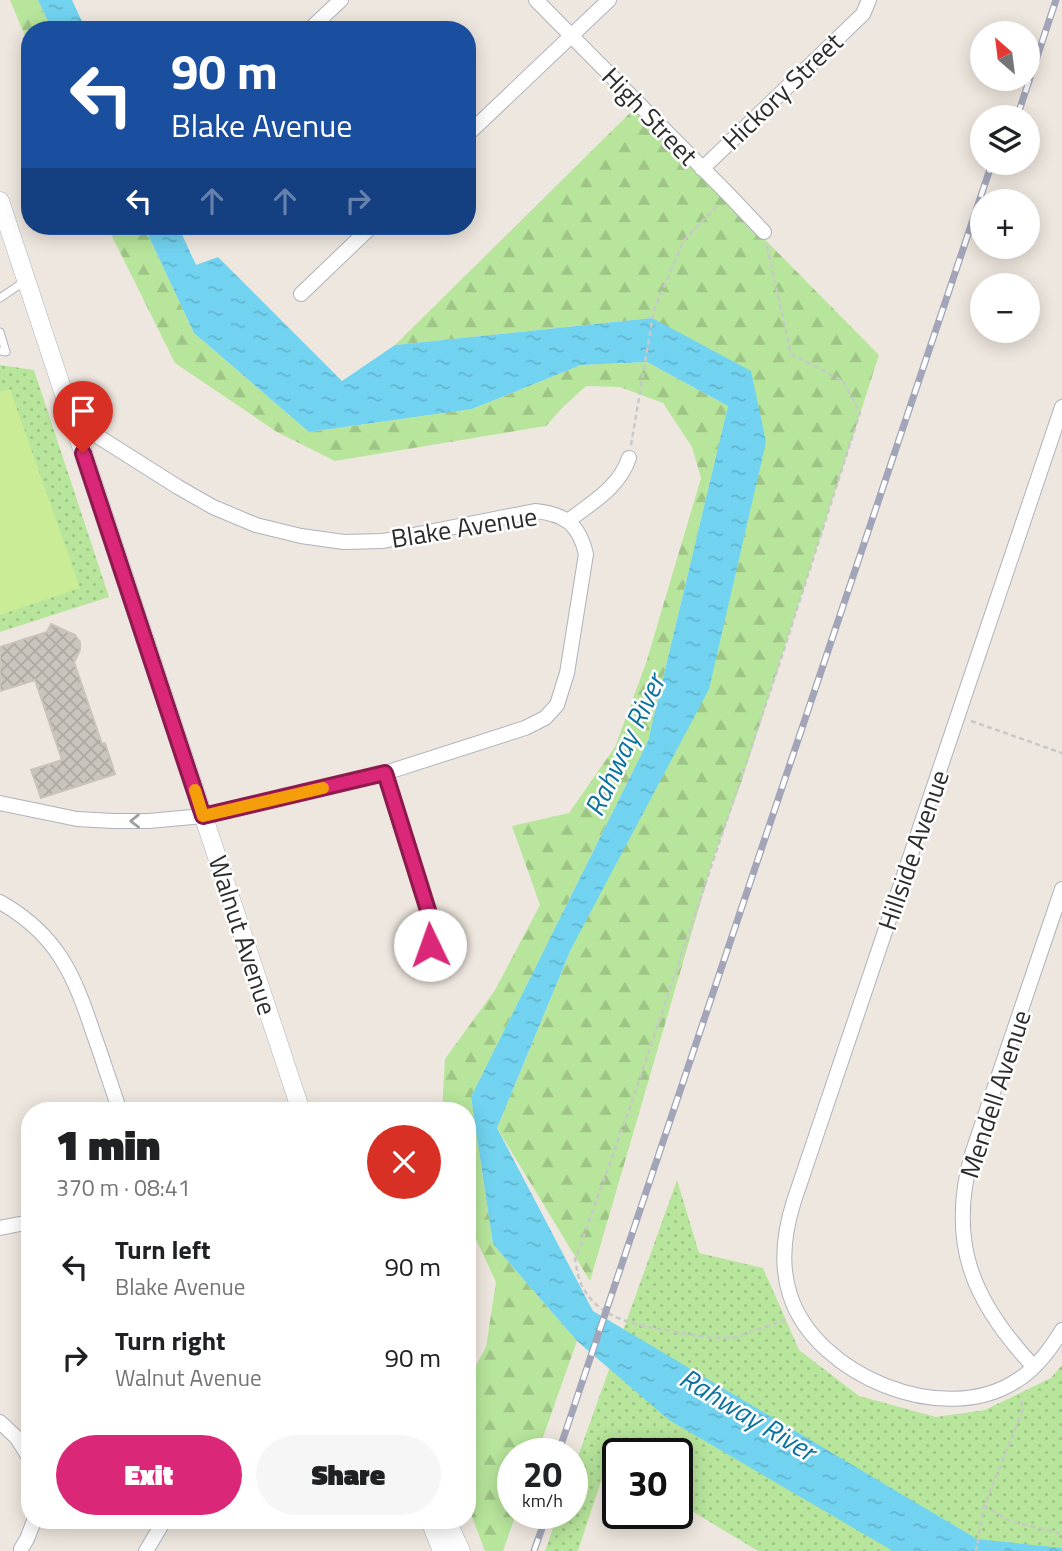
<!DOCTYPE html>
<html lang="en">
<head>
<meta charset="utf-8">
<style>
	:root { --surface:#fff; --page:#f6f6f6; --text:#202124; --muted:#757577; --accent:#db2777 }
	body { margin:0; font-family:"Titillium Web",sans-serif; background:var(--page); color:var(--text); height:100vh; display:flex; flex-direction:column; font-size:26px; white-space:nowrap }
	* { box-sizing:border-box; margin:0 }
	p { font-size:23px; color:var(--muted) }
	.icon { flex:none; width:38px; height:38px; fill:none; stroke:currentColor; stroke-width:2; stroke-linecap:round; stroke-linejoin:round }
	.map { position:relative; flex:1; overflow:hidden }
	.side { position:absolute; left:21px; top:1102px; width:455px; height:427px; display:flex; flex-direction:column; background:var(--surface); border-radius:28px; box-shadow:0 4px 18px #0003 }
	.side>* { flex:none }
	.guide { position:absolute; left:21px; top:21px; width:455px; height:214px; border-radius:28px; box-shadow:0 4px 18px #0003; background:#1a4fa0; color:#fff; overflow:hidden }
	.needle { width:46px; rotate:332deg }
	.fabs { position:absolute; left:970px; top:21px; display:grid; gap:14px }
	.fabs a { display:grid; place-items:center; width:70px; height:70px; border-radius:50%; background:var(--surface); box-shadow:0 4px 18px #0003; font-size:35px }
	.speed { position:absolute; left:497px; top:1438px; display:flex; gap:14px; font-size:35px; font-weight:700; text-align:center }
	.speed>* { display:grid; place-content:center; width:91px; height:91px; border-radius:50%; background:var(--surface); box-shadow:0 4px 18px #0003; line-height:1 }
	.speed small { font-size:18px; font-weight:400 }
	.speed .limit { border:4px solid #111; border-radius:10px; background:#fff; color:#111 }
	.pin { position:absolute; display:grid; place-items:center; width:60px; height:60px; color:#fff; margin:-72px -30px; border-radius:50% 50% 50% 0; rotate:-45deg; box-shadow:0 0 7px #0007 }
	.pin .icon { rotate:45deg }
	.me { position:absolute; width:77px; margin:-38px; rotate:357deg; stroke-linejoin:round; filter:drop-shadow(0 0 5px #0008) }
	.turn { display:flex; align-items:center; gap:24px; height:147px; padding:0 35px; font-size:32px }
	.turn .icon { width:91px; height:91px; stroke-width:2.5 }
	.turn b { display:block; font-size:49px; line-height:60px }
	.lanes { display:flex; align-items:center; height:66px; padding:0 35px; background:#0003; justify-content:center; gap:35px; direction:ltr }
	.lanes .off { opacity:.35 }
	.round { display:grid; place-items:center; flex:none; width:74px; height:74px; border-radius:37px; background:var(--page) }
	.summary { display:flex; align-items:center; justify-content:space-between; height:119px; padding:0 35px }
	h1 { font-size:42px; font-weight:800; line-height:52px }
	.action { display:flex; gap:14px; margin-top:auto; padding:14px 35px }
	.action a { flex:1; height:80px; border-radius:42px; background:var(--accent); color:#fff; font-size:28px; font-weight:800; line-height:80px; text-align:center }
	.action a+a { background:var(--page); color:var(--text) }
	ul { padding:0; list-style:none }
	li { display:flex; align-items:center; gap:21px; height:91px; padding:0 35px }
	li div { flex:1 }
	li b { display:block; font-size:26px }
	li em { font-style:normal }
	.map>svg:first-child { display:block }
	.forest { fill:url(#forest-firs) }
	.park { fill:url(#park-dots) }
	.pitch { fill:#cbec96 }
	.water { fill:url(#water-ripples) }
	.building { fill:url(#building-cross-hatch); stroke:#cac3b8; stroke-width:2 }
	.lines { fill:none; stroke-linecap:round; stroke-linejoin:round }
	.service-casing { stroke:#afb2bc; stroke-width:9 }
	.minor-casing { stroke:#afb2bc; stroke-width:16 }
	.tertiary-casing { stroke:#afb2bc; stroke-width:19 }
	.path { stroke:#c8c8c8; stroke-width:2.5; stroke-dasharray:5 3.5; stroke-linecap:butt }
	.service { stroke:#fff; stroke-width:7 }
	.minor { stroke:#fff; stroke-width:14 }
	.tertiary { stroke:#fff; stroke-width:18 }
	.rail-casing { stroke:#a1a5b7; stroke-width:7 }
	.rail { stroke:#fff; stroke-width:4.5; stroke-dasharray:13; stroke-linecap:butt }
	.oneway { stroke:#a0a0a0 }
	.route-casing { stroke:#8e194d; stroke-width:18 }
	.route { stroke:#db2777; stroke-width:12 }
	.slow { stroke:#f59e0b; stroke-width:12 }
	.labels { text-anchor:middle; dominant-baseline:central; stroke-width:5; stroke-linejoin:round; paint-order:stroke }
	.street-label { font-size:26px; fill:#2c2c2c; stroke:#fff }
	.water-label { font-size:28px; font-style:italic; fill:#0c73a1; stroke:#fff }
</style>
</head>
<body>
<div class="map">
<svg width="1062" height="1551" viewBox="0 0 1062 1551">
	<defs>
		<pattern id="forest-firs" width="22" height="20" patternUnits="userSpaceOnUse" patternTransform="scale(1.75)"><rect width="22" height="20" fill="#b7e59b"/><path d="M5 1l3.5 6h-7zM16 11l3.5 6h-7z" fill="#9ec586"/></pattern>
		<pattern id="park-dots" width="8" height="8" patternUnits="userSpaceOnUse" patternTransform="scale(1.75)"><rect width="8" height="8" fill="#b7e59b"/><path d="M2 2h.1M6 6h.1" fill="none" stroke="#9ec586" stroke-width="1.8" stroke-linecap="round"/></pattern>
		<pattern id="water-ripples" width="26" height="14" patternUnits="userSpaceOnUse" patternTransform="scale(1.75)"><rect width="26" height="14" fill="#71d3f0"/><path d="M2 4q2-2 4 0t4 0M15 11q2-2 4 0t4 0" fill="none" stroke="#62b5ce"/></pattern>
		<pattern id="building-cross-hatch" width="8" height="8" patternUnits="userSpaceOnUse" patternTransform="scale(1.75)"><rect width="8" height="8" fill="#c9c5bd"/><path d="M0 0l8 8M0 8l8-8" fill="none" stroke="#ada9a3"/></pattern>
	</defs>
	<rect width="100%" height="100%" fill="#eee7df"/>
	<path class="forest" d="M10,0H38L52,30H30V48Z
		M635,108L879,355L741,783L712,863L590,1281L497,1128L571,949L766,442L652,318L395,345Z
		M107,226H144L194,333L309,432L472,409L581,365L647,362L728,406L648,741L471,1097L493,1244L577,1341L537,1454H513V1514H516L503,1551H485L467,1504V1382L486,1347L496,1282L467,1220V1111H442L445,1059L495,990L540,905L512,826L569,813L615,747L646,663L701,478L692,447L663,403L620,387L586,386L562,408L546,426L335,461L277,432L175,363Z"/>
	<path class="park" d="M0,365L34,370L109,597L0,632Z
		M677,1180L699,1253L763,1268L799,1350L859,1396L936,1417L985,1410L1051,1378L1062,1365V1551H758L677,1502V1454H618V1483L601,1481L578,1551H545L558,1514H572V1473Z"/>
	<path class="pitch" d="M10,389L80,588L0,615V392Z"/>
	<path class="water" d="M38,0H72L86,30H52Z
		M144,226H178L196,265L218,257L342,381L395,345L652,318L751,371L766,442L709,689L571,949L497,1128L593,1311L977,1539L1062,1548V1551H893L669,1420L577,1341L493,1244L471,1097L648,741L728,406L647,362L581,365L472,409L309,432L194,333Z"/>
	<path class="building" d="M51,624L75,635L80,642V650L74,662L102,744L105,743L115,774L41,798L31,770L62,760L35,680L0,691V647L47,632Z"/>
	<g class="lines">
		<defs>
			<path id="service" d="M0,298L25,281
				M0,332L6,352L0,351"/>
			<path id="minor" d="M536,0L728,194L764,232
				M309,30L341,0
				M467,135L609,0
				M702,169L863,14L869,0
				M301,294L372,226
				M1062,407L794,1201C784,1232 780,1264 790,1295C816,1376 944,1428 1016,1381C1036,1369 1050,1350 1062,1330
				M568,521C591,503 619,488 629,458
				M385,773L432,923L434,934L430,945
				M0,803L77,819L113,821H149L203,816L385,773L525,728L545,718L557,705L567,673L586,554C579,525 566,514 535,511L383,541L344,542L301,536L256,525L213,507L178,487L72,420
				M0,902C58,935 74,975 94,1035C103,1060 111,1086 120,1111
				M0,1228L30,1222
				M1034,1367C973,1302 947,1243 972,1154L1062,889
				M0,1422L17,1438L30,1459
				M21,1549L27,1539L34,1521
				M146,1551L164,1521"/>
			<path id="tertiary" d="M0,201L301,1111
				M430,1521L442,1551
				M447,1521L461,1551"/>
		</defs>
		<use href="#service" class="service-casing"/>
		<use href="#minor" class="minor-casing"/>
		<use href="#tertiary" class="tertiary-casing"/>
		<path class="path" d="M767,246L791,354L843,381L860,413L780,662L634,1096L575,1260C577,1269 578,1278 582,1286C600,1320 637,1325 671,1331C688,1334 706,1338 724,1338L735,1337L788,1319
			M631,445L654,310L684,240L719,204
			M971,721L1062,753
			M984,1506L1010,1521L1062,1534
			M976,1551L984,1506L1022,1412V1405L1020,1395"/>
		<use href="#service" class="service"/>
		<use href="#minor" class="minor"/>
		<use href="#tertiary" class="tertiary"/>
		<defs>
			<path id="rail" d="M1017,117L1056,0
				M558,1454L992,163
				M534,1551L547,1514"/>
		</defs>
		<use href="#rail" class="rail-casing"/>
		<use href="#rail" class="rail"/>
	</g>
	<defs><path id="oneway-chevron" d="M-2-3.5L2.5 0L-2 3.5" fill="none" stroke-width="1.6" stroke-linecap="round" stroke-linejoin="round" transform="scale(1.75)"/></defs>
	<use class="oneway" href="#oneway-chevron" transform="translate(135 821) rotate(179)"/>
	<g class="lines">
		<defs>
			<path id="route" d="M83,453L203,816L385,773L432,923L434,934L430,945"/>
		</defs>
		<use href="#route" class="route-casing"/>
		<use href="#route" class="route"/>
		<path class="slow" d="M195,790L203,816L323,788"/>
	</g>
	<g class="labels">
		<g class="street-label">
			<text transform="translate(782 91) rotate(-44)">Hickory Street</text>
			<text transform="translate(650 116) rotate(46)">High Street</text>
			<text transform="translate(464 527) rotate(-9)">Blake Avenue</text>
			<text transform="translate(913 850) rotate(-71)">Hillside Avenue</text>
			<text transform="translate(243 935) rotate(72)">Walnut Avenue</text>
			<text transform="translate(995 1094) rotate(-72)">Mendell Avenue</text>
		</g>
		<g class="water-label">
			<text transform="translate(624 745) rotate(-65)">Rahway River</text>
			<text transform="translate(748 1414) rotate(31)">Rahway River</text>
		</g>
	</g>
</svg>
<div class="fabs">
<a><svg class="needle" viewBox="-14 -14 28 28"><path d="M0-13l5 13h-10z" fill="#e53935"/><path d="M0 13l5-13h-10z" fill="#757577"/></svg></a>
<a><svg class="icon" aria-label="layers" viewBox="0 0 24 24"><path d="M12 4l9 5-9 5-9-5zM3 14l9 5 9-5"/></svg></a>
<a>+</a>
<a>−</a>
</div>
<div class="speed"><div>20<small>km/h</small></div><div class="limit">30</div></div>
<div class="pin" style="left:83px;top:453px;background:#d93025"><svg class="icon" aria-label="arrive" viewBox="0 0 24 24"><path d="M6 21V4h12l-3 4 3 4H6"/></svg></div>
<svg class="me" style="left:430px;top:945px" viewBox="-20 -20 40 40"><circle r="19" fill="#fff"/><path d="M0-13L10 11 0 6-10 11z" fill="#db2777"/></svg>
<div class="guide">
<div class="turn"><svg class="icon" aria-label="left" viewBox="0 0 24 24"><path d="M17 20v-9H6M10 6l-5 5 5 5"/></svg><div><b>90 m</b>Blake Avenue</div></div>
<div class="lanes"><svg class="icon" aria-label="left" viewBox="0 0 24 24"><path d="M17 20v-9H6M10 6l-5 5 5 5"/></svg><svg class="icon off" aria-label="ahead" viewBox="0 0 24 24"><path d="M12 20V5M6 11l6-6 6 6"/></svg><svg class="icon off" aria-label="ahead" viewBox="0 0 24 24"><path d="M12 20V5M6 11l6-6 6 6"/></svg><svg class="icon off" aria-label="right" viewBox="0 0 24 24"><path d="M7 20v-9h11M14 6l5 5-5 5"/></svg></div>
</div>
<section class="side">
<div class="summary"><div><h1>1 min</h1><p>370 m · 08:41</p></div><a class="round" style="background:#d93025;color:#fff"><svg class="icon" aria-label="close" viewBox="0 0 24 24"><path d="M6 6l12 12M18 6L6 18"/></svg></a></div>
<ul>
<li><svg class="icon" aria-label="left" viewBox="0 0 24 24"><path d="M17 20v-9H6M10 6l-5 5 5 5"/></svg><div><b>Turn left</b><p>Blake Avenue</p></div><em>90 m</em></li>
<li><svg class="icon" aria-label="right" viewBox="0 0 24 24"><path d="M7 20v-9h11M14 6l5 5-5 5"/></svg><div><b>Turn right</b><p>Walnut Avenue</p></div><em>90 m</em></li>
</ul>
<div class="action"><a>Exit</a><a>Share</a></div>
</section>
</div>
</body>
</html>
